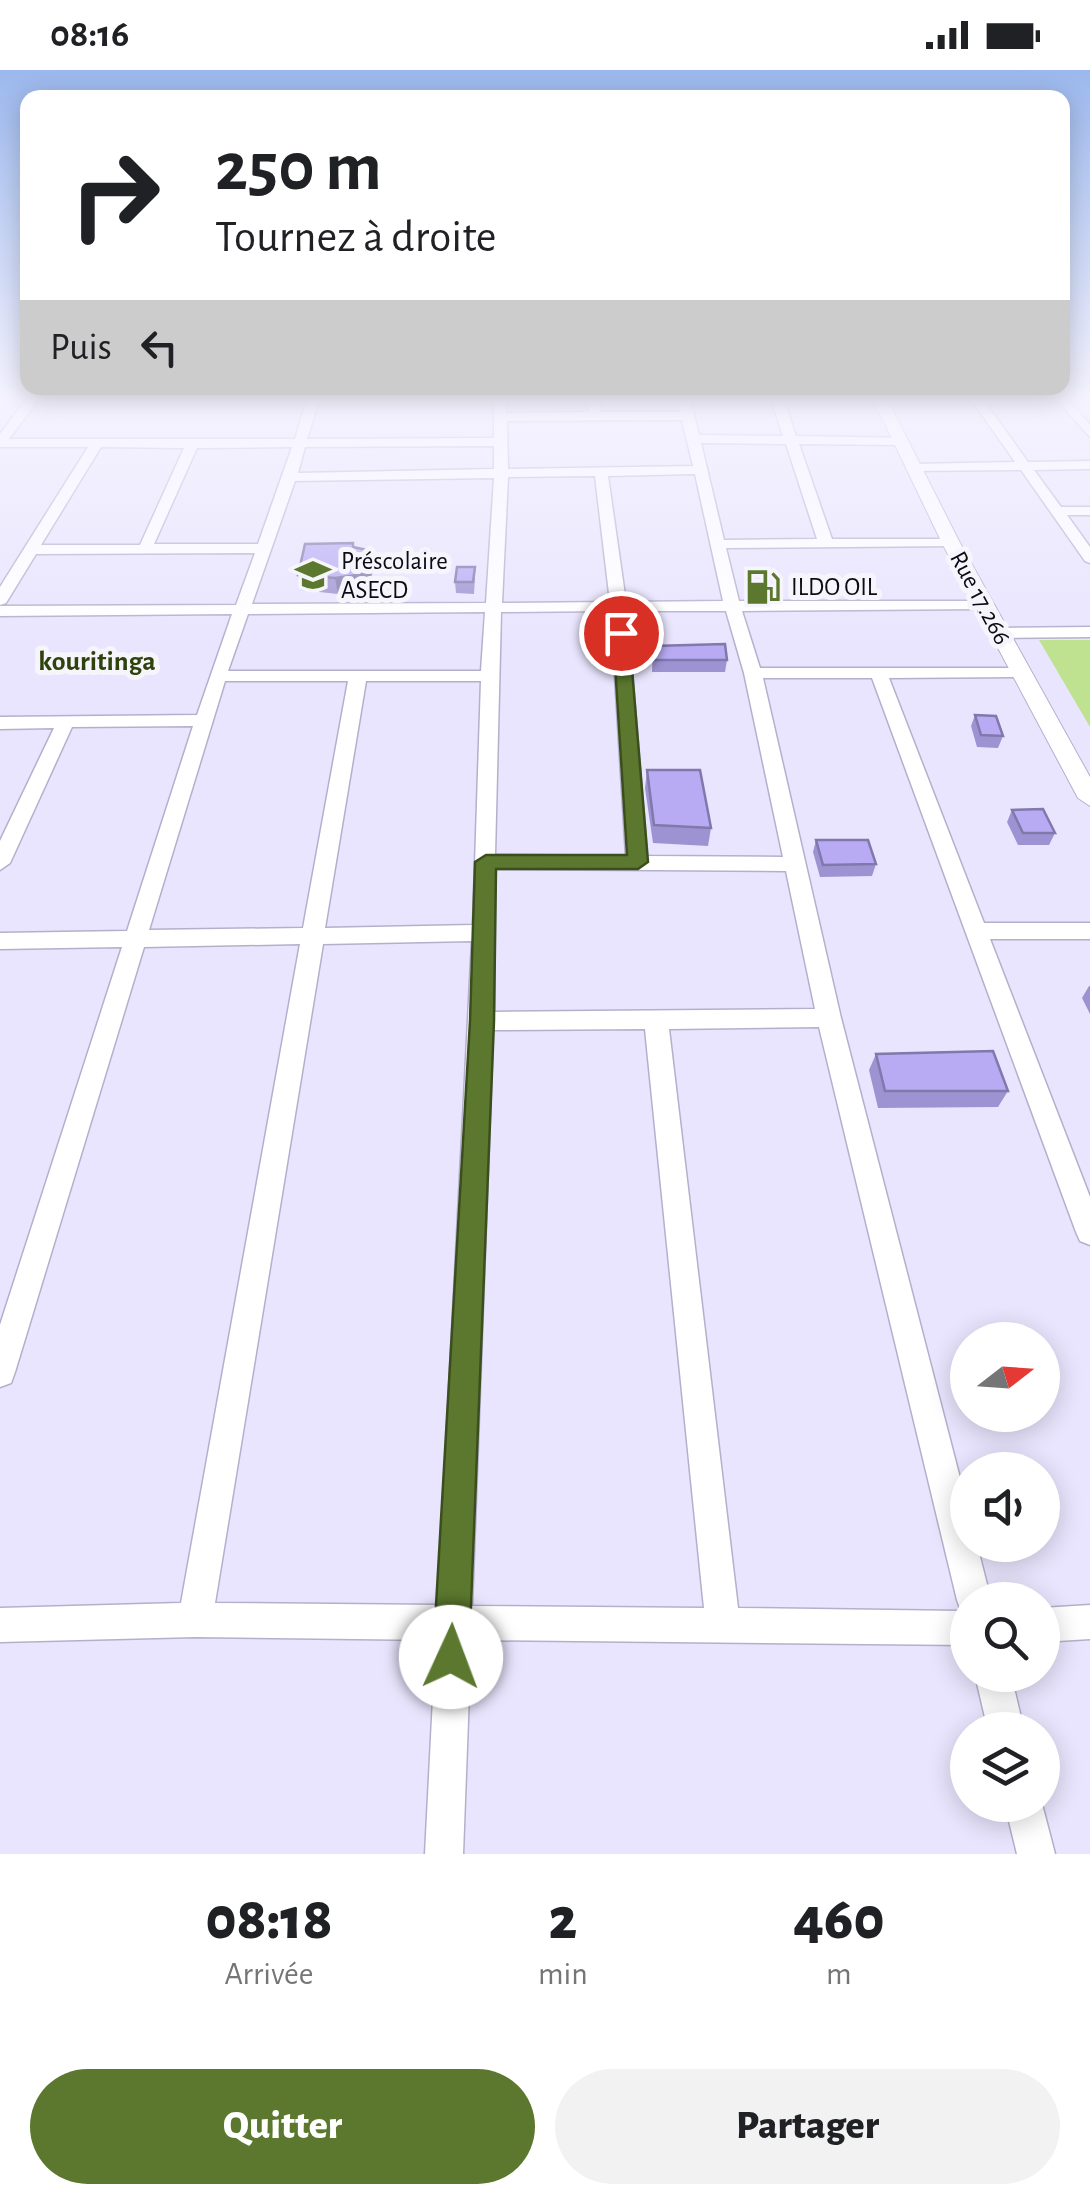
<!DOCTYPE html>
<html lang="fr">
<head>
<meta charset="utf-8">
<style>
	:root { --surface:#fff; --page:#f2f2f2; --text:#202124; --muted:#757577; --accent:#5b782e }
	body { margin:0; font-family:"Alegreya Sans",sans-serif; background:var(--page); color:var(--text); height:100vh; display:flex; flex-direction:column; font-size:38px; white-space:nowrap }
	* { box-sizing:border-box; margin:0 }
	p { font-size:32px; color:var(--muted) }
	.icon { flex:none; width:55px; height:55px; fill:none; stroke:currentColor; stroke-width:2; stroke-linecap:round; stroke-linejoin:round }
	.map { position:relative; height:1784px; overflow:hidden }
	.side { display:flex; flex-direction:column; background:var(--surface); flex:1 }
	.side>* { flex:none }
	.guide { position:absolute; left:20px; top:20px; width:1050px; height:305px; border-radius:20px; box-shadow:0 5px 25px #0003; background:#fff; color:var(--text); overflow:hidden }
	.needle { width:65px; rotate:73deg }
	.controls { position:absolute; left:950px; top:1252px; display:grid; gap:20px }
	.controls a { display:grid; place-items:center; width:110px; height:110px; border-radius:50%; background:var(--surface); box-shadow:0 5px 25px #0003; font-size:50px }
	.pin { position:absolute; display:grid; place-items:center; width:85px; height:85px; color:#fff; margin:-42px; border:5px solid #fff; border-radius:50%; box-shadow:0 2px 10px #0007 }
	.me { position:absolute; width:110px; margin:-55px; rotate:2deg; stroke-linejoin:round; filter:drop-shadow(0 0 8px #0008) }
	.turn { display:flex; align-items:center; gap:35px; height:210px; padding:0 30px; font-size:45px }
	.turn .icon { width:130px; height:130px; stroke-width:2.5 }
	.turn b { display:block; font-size:70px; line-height:85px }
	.then { display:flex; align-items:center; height:95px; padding:0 30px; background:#0003; gap:20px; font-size:38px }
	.eta { display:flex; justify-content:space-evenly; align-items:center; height:170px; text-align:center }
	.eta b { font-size:60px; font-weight:800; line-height:70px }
	.cta { display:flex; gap:20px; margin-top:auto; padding:20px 30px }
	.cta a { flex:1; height:115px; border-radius:60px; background:var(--accent); color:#fff; font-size:40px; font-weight:800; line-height:115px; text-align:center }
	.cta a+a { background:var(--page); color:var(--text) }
	.status { display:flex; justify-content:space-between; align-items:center; height:70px; padding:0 50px; background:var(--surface); direction:ltr }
	.status svg { height:28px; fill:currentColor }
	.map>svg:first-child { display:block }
	.green { fill:#bee290 }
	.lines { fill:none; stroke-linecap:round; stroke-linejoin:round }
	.minor-casing { stroke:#b4b0cc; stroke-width:3 }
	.major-casing { stroke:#b4b0cc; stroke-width:2 }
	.minor { fill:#fff; fill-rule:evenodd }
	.major { fill:#fff; fill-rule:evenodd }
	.wall { fill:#9e93d2 }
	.shaded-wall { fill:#8178ab }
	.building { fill:#b8abf4; stroke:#8178ab; stroke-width:2.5 }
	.route { fill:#5b782e; stroke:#3b4e1e; stroke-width:2.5 }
	.labels { text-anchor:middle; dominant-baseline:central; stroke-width:10; stroke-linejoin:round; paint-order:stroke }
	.far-poi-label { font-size:25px; fill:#0c0b14; stroke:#f6f5fb; text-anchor:start }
	.far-street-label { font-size:25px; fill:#0c0b14; stroke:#f6f5fb }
	.far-neighbourhood-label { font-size:28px; font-weight:bold; fill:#2f420e; stroke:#f6f5fb }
</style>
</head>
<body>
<div class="status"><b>08:16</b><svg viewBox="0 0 49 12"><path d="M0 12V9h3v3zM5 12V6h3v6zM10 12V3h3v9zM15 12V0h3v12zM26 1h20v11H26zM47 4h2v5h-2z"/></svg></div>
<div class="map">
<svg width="1090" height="1784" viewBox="0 0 1090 1784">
	<rect width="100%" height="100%" fill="#e9e5fe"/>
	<path class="green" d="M1039,570H1090V657Z"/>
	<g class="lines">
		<defs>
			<path id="minor" d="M30,325H42L9,369H295L308,325H506V343L589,342L586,325H598L601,342H681L677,325H689L699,365L783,366L770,325H782L796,366L906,368V374L901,375L799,374L832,469H951L956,470V476L726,478L739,531H989L991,534L983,539L742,541L760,598H1026V606L1020,607L889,608L984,853H1090V869H990L1090,1127V1175L1080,1171L1076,1162L872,608H763L841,948L968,1439V1475H977L991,1530H968V1575L471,1570L463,1784H425L436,1570L195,1567L0,1572V1538L181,1533L300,874L144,877L15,1302L11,1313L0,1317V1255L122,877L0,879V863L127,861L193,656L72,657L10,793L0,800V771L54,658L0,659V647L197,645L232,544L0,546V536L236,535L255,483L36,484L6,533L0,535V517L88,377H0V364ZM494,333V368L307,369L318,334ZM682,350L693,396L508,399L507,351ZM701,373L786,374L817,469L724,470ZM494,376V399L298,403L305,377ZM101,377L184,378L140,475H41ZM292,377L258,474H154L197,378ZM695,404L723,531L626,532L608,406ZM595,406L610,532L502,533L508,407ZM494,408L486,533L252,534L295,411ZM611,541L626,786L495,785L501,542ZM627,541H726L744,603L783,787L647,786ZM485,542L481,601H228L248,544ZM225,611H348L303,858L149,860ZM366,611H481L473,855L325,858ZM495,799L786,801L815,939L494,942ZM472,871L438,1535L215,1533L323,874ZM819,957L957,1530L961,1541L738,1538L669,959ZM645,959L704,1538L472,1536L493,960Z
				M968,325H980L1028,392L1090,391V399L1034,400L1061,437H1090V445H1067L1090,477V493L1085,491L1021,400L909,401L907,398L914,394L1015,392Z
				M1052,325H1064L1090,355V367Z
				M1090,557V567L999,568L991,563L999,558Z
				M1090,1535V1569L1042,1572V1538Z
				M975,1605H1011L1024,1660H988Z
				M1005,1735L1042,1734L1055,1784H1017Z"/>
			<path id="major" d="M871,325H885L960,473L1090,707V736L1078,728L942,473Z"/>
		</defs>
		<use href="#minor" class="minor-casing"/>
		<use href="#major" class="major-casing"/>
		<use href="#minor" class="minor"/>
		<use href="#major" class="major"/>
	</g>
	<path class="wall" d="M354,477L372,481L374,497L367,520L338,524L301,520L298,505Z
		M475,508L474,524L456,523L455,512Z
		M653,576L727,590L725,602H652Z
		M975,645L1003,666L998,678L977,677L971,656Z
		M647,700L711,758L708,776L653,773L645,718Z
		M1012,740L1055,763L1049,775H1018L1007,752Z
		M816,770L876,794L872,806L820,807L813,782Z
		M1089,916H1090V944L1082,928Z
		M876,984L1008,1021L998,1037L878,1038L869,1000Z"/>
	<path class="shaded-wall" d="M372,481L374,497L367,520L338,524L335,508Z"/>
	<path class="building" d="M353,473V477L372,481L365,504L335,508L298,505L305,474Z
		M457,497H475L473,512H455Z
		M725,574L727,590H653V576Z
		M975,645L996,646L1003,666L981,665Z
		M647,700H700L711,758L654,755Z
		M1043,739L1055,763H1023L1012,740Z
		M816,770H868L876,794L823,795Z
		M993,981L1008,1021H885L876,984Z"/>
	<linearGradient id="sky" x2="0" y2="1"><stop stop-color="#9bb8ed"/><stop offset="0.57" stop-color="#f5f3ff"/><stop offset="1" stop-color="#f5f3ff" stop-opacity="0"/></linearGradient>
	<rect width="1090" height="574" fill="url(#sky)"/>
	<path class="route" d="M621,558L629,563L648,792L638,799H496L494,951L469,1587L464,1600L451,1605L439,1600L433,1587L470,951L475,792L486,785H627L613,563Z"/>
	<defs>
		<symbol id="school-bare" viewBox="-9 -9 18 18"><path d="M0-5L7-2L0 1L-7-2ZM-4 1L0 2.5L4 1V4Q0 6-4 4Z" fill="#5b782e" stroke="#f6f5fb" stroke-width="2.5" paint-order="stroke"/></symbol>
		<symbol id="fuel-bare" viewBox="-9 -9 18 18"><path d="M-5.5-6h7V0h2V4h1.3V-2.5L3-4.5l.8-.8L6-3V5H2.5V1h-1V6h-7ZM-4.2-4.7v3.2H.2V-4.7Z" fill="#5b782e" stroke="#f6f5fb" stroke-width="2.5" paint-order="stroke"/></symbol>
	</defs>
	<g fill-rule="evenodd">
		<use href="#school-bare" x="288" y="480" width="50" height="50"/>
		<use href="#fuel-bare" x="738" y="492" width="50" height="50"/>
	</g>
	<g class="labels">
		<g class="far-poi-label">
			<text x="341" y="491">Préscolaire<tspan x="341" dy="29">ASECD</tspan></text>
			<text x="791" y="517">ILDO OIL</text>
		</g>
		<g class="far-street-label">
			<text transform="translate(980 528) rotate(62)">Rue 17.266</text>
		</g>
		<g class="far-neighbourhood-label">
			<text x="97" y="592">kouritinga</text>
		</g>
	</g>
</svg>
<div class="controls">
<a><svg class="needle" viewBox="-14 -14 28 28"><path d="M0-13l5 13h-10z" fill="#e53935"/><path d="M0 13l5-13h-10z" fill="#757577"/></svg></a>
<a><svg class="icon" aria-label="sound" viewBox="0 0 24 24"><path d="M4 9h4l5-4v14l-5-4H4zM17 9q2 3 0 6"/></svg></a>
<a><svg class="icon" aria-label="search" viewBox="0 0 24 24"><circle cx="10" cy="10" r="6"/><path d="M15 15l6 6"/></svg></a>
<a><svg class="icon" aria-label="layers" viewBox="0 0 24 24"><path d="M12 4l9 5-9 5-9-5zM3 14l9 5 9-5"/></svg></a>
</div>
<div class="pin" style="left:621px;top:563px;background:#d93025"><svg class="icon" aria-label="arrive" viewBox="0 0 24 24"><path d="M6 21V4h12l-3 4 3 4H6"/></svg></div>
<svg class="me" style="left:451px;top:1587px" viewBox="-20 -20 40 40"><circle r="19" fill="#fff"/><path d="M0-13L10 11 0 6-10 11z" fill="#5b782e"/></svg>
<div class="guide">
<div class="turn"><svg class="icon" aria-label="right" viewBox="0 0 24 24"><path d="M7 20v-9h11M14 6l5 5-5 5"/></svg><div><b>250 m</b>Tournez à droite</div></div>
<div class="then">Puis<svg class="icon" aria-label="left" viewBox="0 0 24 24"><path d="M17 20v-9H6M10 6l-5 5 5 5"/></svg></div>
</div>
</div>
<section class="side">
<div class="eta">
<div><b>08:18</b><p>Arrivée</p></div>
<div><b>2</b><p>min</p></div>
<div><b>460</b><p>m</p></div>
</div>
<div class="cta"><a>Quitter</a><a>Partager</a></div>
</section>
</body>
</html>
